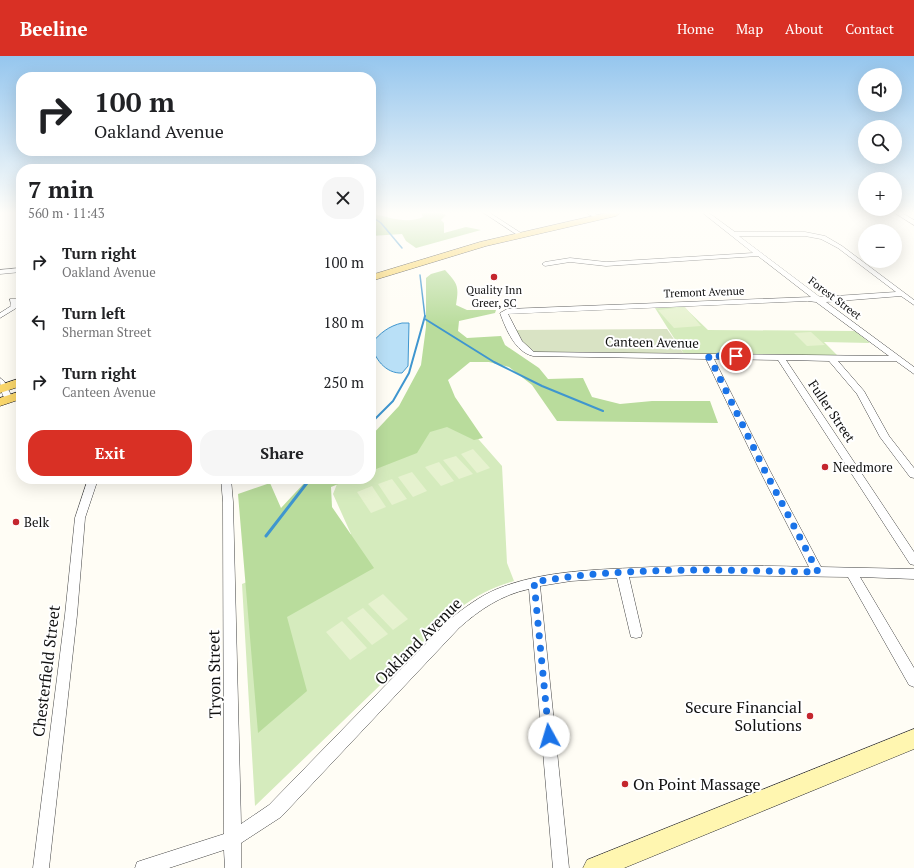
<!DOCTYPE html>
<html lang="en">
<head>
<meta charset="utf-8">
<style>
	:root { --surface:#fff; --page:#f6f6f6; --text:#202124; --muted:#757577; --accent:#d93025 }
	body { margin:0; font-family:"PT Serif",serif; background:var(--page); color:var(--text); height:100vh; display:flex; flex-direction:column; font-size:15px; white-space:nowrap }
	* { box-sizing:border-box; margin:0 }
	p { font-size:13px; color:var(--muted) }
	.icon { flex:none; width:22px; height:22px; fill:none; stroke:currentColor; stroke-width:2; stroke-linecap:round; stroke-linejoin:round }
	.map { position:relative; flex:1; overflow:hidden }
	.side { position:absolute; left:16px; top:108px; width:360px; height:320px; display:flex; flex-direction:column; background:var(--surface); border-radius:16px; box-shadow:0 4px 16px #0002 }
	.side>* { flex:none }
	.hud { position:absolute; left:16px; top:16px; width:360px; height:84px; border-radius:16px; box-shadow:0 4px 16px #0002; background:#fff; color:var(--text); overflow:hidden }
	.tools { position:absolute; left:858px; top:12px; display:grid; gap:8px }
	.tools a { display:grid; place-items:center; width:44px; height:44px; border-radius:50%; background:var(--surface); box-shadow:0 4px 16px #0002; font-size:20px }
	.pin { position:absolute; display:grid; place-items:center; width:34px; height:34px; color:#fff; margin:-17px; border:2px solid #fff; border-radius:50%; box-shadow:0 1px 4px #0007 }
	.me { position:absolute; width:44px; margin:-22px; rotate:354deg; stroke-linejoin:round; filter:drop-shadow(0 0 3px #0008) }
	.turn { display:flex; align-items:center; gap:14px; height:84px; padding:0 12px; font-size:18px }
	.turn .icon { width:52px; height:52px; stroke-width:2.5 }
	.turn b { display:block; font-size:28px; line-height:34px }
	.round { display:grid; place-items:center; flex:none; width:42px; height:42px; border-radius:16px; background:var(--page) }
	.head { display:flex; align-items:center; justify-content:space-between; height:68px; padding:0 12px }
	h1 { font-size:24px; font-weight:700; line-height:30px }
	.action { display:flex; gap:8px; margin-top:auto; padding:8px 12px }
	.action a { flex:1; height:46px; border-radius:16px; background:var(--accent); color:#fff; font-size:16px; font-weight:700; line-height:46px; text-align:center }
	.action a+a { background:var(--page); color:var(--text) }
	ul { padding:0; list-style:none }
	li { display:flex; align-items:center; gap:12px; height:60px; padding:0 12px }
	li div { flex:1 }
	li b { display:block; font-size:15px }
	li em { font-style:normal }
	header { display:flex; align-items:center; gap:24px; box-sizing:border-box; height:56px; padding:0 20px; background:var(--accent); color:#fff }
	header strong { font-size:19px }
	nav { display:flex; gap:22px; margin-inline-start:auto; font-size:14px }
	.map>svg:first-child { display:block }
	.green { fill:#d5ebbd }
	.forest { fill:#b9dc9c }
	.cemetery { fill:#d9e3c4 }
	.pitch { fill:#e6f2cf }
	.water { fill:#b9e0f7; stroke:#3f96cf }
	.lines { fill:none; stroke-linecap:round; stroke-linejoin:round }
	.stream-far2 { stroke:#3f96cf; stroke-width:1.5 }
	.stream-far1 { stroke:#3f96cf; stroke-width:2 }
	.stream { stroke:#3f96cf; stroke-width:3 }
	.street-casing { stroke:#444; stroke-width:1 }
	.secondary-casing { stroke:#333; stroke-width:1 }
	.primary-casing { stroke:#222; stroke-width:1 }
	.street { fill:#fff; fill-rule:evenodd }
	.secondary { fill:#fff6b0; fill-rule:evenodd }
	.primary { fill:#f9d66b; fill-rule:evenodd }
	.route { stroke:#1a73e8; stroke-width:7; stroke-dasharray:0 12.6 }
	.poi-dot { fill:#c4262e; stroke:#fff; stroke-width:1.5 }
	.labels { text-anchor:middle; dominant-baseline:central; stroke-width:4; stroke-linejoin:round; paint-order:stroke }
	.far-poi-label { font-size:11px; fill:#111; stroke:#fff }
	.far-street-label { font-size:11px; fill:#111; stroke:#fff }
	.street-label { font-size:13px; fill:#111; stroke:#fff }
	.poi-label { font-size:13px; fill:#111; stroke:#fff; text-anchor:start }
	.near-street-label { font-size:16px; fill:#111; stroke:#fff }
	.near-poi-label { font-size:16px; fill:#111; stroke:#fff; text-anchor:end }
</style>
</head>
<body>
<header>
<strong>Beeline</strong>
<nav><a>Home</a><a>Map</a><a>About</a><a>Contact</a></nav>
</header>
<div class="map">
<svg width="914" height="812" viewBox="0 0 914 812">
	<rect width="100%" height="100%" fill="#fffdf5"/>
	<path class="green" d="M684,251L708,274L855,275L870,287L824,286L839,301L684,298L655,252Z
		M451,352L502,410L507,507L514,525C493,531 477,539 460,552L255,750L242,528L341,487L351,478L333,438L339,423H371V399Z"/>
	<path class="forest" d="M421,157H442L446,159L441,164L444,167V177L466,171L481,174L416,192L406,185L402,178L371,180V158C389,160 405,169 423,161Z
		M445,214C458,228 459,230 456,249L467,254H496L495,257L459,265L458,275L467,282L501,280L505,289L539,312L548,323L583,322L592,341L620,348L652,345H710L718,367L557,365L532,329L509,311L489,306H470L448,324L455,341L483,382L474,384L447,371L430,376L417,397L371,415V380L399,350L421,309L426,271V222L431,218Z
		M308,423H351L331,431L332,451L374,512L287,561L307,635L258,677L238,438L270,427L281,452Z"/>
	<path class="cemetery" d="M667,273L684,298L532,296L522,286L515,274Z"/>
	<path class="pitch" d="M685,251L701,270L674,272L658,254Z
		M811,276L825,289L807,290L794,277Z
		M473,393L490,412L477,417L461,398Z
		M456,400L473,418L459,423L443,404Z
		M439,406L454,425L441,430L425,411Z
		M412,416L427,435L413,441L398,421Z
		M392,423L407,443L392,449L378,428Z
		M372,430L386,451L371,457L357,436Z
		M383,538L408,563L393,574L368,548Z
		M363,552L388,578L372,589L347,562Z
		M342,565L367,592L350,604L326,576Z"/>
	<path class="water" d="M402,267H409L408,310L402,317C386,318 373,302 372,287C380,277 389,270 402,267Z"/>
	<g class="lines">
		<path class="stream-far2" d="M371,160L381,167L402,192
			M420,219L425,261"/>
		<path class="stream-far1" d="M425,263L494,306L542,330L603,355
			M371,367L393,345L409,317L425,260"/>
		<path class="stream" d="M266,480L310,423"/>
		<defs>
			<path id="street" d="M484,157H490L524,179L519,180Z
				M587,157H594L600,161L595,162Z
				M703,157H709L735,176H805L825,180L842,190L914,244V249L901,240L826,246L914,311V318L896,305H838L864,335L889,380L914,412V422L910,421L880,381L857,338L829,305L786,304L914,496V509L910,508L778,304L714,303L770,415L821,511L914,513V523L860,521L914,612V631L909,629L848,521L705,519L629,521L642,577L641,581L636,582L631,581L630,577L617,522L571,525L540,530L569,812H553L529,533C501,539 479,554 459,572L281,761L241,787V812H225L224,794L169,812H135L137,806L143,804L224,778L223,446L221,423H231L233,446L241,768L269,749L449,564C464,552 480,540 497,533C539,516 586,514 631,512C690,509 750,509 809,511L760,415L706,303L533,300C515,296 506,273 500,257L507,253L811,241L758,200L606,210L570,206L545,210L542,208L545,206L570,202L606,206L753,197ZM739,180H805L821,183L838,192L896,236L820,241ZM808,245L816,246L889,300L534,296L522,285L508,258Z
				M895,157H902L914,164V169Z
				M21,212V216L0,218V214Z
				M10,243H16L18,245V251L0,262V257L11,250Z
				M0,322L4,325L13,343L12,345H6C1,337 0,331 0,322Z
				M88,423H98L85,462L77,559L49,812H33L65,559L75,462Z"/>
			<path id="secondary" d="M914,673V693L624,812H583L587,804Z"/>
			<path id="primary" d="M606,157H620L616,160L486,190L371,225V219L480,186Z
				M21,322V330L0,337V329Z
				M21,335V343L0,350V342Z"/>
		</defs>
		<use href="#street" class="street-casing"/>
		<use href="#secondary" class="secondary-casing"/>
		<use href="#primary" class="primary-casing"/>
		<use href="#street" class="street"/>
		<use href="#secondary" class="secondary"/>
		<use href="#primary" class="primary"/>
	</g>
	<linearGradient id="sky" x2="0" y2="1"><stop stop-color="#95c6ee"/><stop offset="0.58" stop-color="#fffefa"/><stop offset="1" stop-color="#fffefa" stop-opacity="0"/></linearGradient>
	<rect width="914" height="270" fill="url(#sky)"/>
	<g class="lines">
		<path class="route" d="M549,680L534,526C627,510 723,514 818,516L765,415L712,306L708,300H736"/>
	</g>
	<g class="poi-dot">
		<circle cx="494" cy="221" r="4"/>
		<circle cx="825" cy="411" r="4"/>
		<circle cx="16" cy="466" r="4"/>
		<circle cx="810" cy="660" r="4"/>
		<circle cx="625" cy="728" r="4"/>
	</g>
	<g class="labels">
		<g class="far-poi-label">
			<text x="494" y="234">Quality Inn<tspan x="494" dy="13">Greer, SC</tspan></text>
		</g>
		<g class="far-street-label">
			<text transform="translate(704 236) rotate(-2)">Tremont Avenue</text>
			<text transform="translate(835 242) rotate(37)">Forest Street</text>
		</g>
		<g class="street-label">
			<text transform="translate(652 286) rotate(1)">Canteen Avenue</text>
			<text transform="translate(832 355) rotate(56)">Fuller Street</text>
		</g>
		<g class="poi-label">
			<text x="833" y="411">Needmore</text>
			<text x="24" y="466">Belk</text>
		</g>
		<g class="near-street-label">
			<text transform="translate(418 585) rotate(-45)">Oakland Avenue</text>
			<text transform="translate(46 615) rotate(-83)">Chesterfield Street</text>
			<text transform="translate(214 618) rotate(-91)">Tryon Street</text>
		</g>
		<g class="near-poi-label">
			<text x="802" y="651">Secure Financial<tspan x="802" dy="18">Solutions</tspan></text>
			<text x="633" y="728" text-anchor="start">On Point Massage</text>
		</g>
	</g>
</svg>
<div class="tools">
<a><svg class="icon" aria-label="sound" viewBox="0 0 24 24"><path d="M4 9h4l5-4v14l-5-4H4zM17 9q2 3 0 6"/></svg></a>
<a><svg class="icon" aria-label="search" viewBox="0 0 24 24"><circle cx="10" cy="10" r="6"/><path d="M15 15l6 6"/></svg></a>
<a>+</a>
<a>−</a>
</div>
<div class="pin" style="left:736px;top:300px;background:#d93025"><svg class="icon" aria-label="arrive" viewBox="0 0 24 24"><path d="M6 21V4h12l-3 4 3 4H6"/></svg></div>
<svg class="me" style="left:549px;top:680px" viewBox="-20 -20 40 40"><circle r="19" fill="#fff"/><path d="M0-13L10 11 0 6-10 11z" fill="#1a73e8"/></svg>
<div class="hud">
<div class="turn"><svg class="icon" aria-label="right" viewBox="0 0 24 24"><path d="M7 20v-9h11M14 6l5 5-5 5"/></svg><div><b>100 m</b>Oakland Avenue</div></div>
</div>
<section class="side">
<div class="head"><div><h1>7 min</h1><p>560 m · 11:43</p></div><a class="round"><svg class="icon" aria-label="close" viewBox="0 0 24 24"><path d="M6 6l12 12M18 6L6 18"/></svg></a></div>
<ul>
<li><svg class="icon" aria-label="right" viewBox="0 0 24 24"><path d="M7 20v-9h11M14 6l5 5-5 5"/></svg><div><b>Turn right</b><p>Oakland Avenue</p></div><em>100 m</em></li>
<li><svg class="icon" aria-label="left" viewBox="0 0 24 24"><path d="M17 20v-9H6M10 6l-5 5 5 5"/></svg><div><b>Turn left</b><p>Sherman Street</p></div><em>180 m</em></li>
<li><svg class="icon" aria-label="right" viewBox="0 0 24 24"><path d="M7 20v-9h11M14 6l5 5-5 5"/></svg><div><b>Turn right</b><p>Canteen Avenue</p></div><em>250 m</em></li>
</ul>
<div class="action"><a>Exit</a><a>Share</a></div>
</section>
</div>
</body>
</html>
